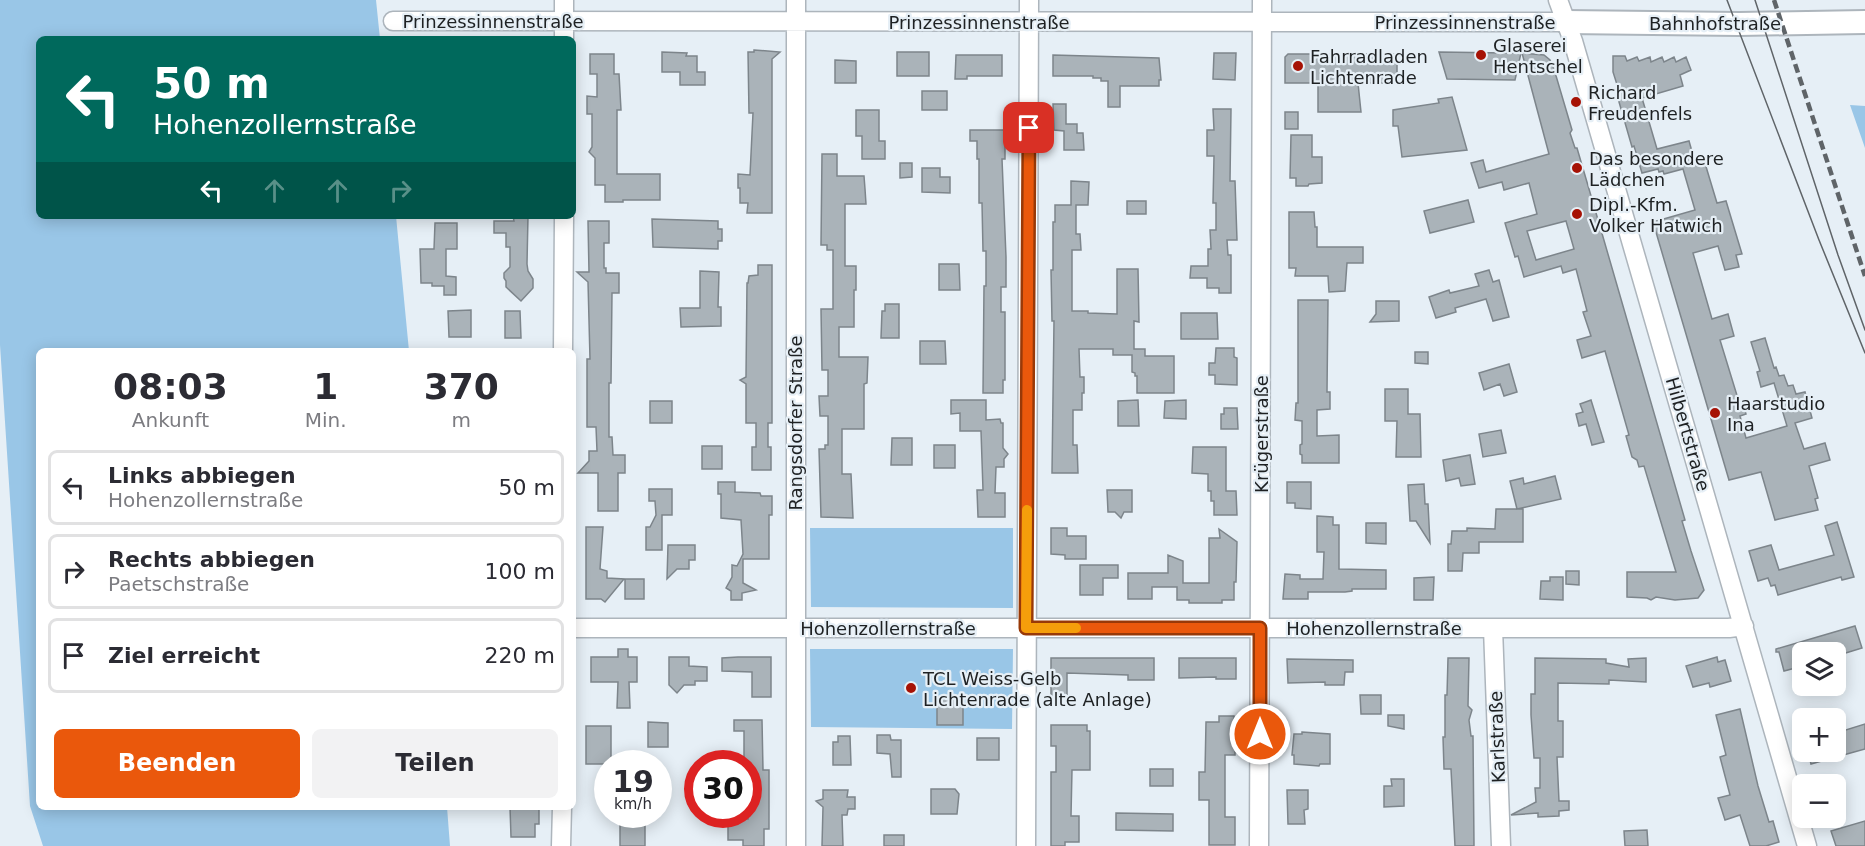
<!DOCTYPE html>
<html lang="de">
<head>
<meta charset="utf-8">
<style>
	:root { --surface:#fff; --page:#f2f2f3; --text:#2b2b33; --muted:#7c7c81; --line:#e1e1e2; --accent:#ea580c }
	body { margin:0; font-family:"DejaVu Sans",sans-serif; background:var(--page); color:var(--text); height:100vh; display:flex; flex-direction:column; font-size:22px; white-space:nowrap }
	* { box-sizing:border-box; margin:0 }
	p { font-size:20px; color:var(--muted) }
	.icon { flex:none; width:33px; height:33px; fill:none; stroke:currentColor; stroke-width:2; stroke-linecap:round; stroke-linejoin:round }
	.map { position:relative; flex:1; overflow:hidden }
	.details { position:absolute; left:36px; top:348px; width:540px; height:462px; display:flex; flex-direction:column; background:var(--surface); border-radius:9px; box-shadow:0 3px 15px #0003 }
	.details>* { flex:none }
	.hud { position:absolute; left:36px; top:36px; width:540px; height:183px; border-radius:9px; box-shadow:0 3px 15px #0003; background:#00695c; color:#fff; overflow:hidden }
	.tools { position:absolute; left:1792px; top:642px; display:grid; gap:12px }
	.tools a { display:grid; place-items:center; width:54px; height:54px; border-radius:9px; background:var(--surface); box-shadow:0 3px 15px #0003; font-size:30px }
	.speed { position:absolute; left:594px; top:750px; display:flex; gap:12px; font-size:30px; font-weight:700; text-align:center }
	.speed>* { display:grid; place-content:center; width:78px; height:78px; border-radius:50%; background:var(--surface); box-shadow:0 3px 15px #0003; line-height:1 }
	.speed small { font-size:15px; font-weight:400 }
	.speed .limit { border:9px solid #d22; background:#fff; color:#111 }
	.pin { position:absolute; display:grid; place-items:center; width:51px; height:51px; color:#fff; margin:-26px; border-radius:12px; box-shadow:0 3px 9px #0006 }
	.me { position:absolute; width:66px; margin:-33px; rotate:0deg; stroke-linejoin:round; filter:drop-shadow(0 0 4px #0008) }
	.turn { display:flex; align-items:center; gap:21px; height:126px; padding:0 18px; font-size:27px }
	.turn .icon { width:78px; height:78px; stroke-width:2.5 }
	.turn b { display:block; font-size:42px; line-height:51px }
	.lanes { display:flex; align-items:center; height:57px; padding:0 18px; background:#0003; justify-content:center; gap:30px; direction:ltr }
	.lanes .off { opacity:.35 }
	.eta { display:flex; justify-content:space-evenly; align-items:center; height:102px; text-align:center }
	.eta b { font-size:36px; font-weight:700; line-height:42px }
	.action { display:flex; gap:12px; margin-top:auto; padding:12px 18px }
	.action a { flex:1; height:69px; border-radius:9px; background:var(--accent); color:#fff; font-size:24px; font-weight:700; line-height:69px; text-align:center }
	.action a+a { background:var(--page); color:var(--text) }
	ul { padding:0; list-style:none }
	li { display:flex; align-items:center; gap:18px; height:75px; margin:0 12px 9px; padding:0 6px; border:3px solid var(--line); border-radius:9px }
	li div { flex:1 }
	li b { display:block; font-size:22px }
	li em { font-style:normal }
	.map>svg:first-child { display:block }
	.green { fill:#99c6e7 }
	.building { fill:#aab3b9; stroke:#7d858b; stroke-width:1.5; fill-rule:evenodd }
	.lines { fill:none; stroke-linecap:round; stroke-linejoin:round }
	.minor-casing { stroke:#adb5bc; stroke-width:21 }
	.tertiary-casing { stroke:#adb5bc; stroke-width:26 }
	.minor { stroke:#fff; stroke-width:18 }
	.tertiary { stroke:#fff; stroke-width:22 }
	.tram { stroke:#5f6468; stroke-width:1.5 }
	.rail { stroke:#5f6468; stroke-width:4.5; stroke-dasharray:9 4.5; stroke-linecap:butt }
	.route-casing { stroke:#983908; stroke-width:15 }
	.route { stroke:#ea580c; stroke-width:10 }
	.slow { stroke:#f59e0b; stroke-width:10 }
	.poi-dot { fill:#a61205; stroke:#e6eff6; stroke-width:2 }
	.labels { text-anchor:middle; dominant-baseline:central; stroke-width:4.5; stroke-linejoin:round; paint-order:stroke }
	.street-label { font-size:18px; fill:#1e2123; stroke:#e6eff6 }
	.poi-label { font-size:18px; fill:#1e2123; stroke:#e6eff6; text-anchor:start }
</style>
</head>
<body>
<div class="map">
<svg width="1865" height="846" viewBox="0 0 1865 846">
	<rect width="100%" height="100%" fill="#e6eff6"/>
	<path class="green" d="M0,0H376L380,39H39V216H396L409,351H39V807H447L450,846H43L30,806L0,345Z
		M1850,105L1865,106V148Z
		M810,528H1013V608L811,607Z
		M810,649H1013L1012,729L811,727Z"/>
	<path class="building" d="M754,50L780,52L772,59V213H747L748,203H740V188H738V174L750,175L753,113H749L748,52H754Z
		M662,52L687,53L686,56H697V72H705V85H680V72H662Z
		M897,52H929V76H897Z
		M1439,52L1507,53H1521L1515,80L1447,79Z
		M1214,53H1236L1235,80L1213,79Z
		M1522,53L1544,55L1550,60L1554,69L1572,130L1570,133L1575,148H1577L1601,230L1685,520L1682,521L1691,551L1704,590L1698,598L1675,600L1656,597L1651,600L1647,598L1627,597V572H1676L1644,466L1639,467L1637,460L1632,457L1626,436L1629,435L1605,351L1582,358L1577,340L1591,336L1583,312L1587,311L1576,269L1563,273L1561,266L1524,277L1518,256L1515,257L1505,223L1537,214L1529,183L1504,190L1502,182L1479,188L1471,163L1483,160L1486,172L1549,154ZM1566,221L1574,249L1536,260L1527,231Z
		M590,54H614V74H619L621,110H617V174H660V200H623V202H605V185H595V158L589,152L592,147V114H587V96L597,97V74H590Z
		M1288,54H1397V83H1358L1361,112H1318V83H1285V57Z
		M956,55H1002V76H967V79H955Z
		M1053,55L1159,58L1161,80H1159V86H1120V107H1108V81H1101V78H1093V76H1053Z
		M1613,56H1625L1627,61L1637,57L1639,61L1650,57L1651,62L1662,57L1664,62L1674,57L1676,62L1686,57L1691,70L1680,75L1683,86L1642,98L1657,149L1689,141L1695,162L1704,160L1717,203L1726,201L1742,254L1736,255L1739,267L1725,270L1718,246L1693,253L1712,319L1728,314L1734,336L1720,340L1739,402L1742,401L1746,414L1740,416L1746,438L1787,426L1774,383L1761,387L1757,372L1760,371L1751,342L1765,338L1774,368L1776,367L1779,376L1784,375L1788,386L1793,385L1796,394L1805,392L1812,418L1795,423L1804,449L1825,443L1830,460L1809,466L1818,498L1815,499L1818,510L1775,520L1761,472L1729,480L1653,222L1695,210L1683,169L1664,174L1663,171L1659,172L1658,169L1642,173L1634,146L1632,147L1617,95L1620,94L1613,72Z
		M835,60L856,61V83H835Z
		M922,91H947V110H922Z
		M1452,97L1467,150L1402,157L1398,126H1393V110L1439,103L1438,99Z
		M1053,104H1066V124H1077V133H1083L1084,150H1064V131L1054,130Z
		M1213,109H1231L1230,181H1235L1237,240H1227L1228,255H1231V293H1219V288H1207V278H1190L1191,266H1208V249H1211L1210,230H1216V203H1213L1214,156H1207V130H1214Z
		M856,110H879V141H885V159H862V136H856Z
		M1285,112H1298V129H1285Z
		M970,130H1005V159H1002L1006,257V287H1001V312H1005V380H1003V393H983L984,286H986V251H983L982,203H979V159H977V141H970Z
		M1291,135H1312V157H1322V183L1309,184L1308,186H1296V178H1290Z
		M822,154H837V176H864L865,189L866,204H845V266H856V290H854V327H839V357H868L867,383L864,384V429H842V474H851L853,518L821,517L819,449H825V445H828V416H820L819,396H828V370H822L821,309H833V250H827V245H821Z
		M900,163H912V177L900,178Z
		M922,168H940V177H950V193L922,192Z
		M1071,181L1089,182L1088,205H1076V234H1080L1081,250H1072V311H1088V313L1117,314V269H1138L1139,322L1134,321V349H1145V356H1174V393H1137V376H1135V373L1132,372V355H1113V349H1079L1080,377H1084V393H1082V410H1073V445H1077L1078,473H1052L1054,321H1052L1051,270H1053V222H1055V205H1071Z
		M1468,200L1474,222L1430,233L1424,211Z
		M1127,201H1146V214H1127Z
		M1289,212H1314L1315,227H1317V247H1363V263H1347L1345,291L1329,292L1328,276H1295L1296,268H1289Z
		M513,216H528L527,264L528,271L533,279V288L521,301L506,287V281L504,278V273L510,267V247H506V233H494V221H514Z
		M652,219L718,221V229H722V241H718V249L653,247Z
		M588,221H609V243H604V268H606V273H619V293H612L611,383H609V437H612L613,455H625V473H618V511H598V473H578L589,461V451H597L596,427H587V359H590L588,282L577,272H589Z
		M435,223H457V249H446V276L456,277V295H444V286H432V283H421L420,249H434Z
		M939,264H959L960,290H939Z
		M758,265H772V423H768V447H771V470H752V447H756V423H746V384L740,380L746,377L747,283H748L749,276L758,275Z
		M1489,270L1493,282L1499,280L1509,317L1493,321L1486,299L1455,308L1456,312L1436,318L1429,297L1449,290L1450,293L1479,286L1475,274Z
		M700,271L719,272L718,307H721V326L681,327L680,308H700Z
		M1298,300H1328L1327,392H1330V409L1317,410V436L1339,435V463H1302V455L1300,454V445L1302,444V421L1295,420L1296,403H1298Z
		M1376,301H1399V321L1370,322L1376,314Z
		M885,304H899V338H881L882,311H885Z
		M471,310V337H449L448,311Z
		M505,311H520L521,338H505Z
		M1181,313H1217L1218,339H1181Z
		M920,341H945L946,364H920Z
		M1216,348H1234V357L1237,358V385L1215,384V375H1209V363H1215Z
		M1415,352H1428V364L1415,363Z
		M1509,364L1517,392L1504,396L1500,384L1484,390L1479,373Z
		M1385,389H1408V414H1420L1421,457H1396L1397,421H1385Z
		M951,400H986V420L1000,419L1001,423H1003V448L1008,454L1004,459V467H996L995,493H1005V517H978L977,490H983L981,431H960V413L951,414Z
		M1138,400L1139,426H1118V401Z
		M1186,400V419L1164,418L1165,401Z
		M1591,400L1604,442L1592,445L1586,424L1579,426L1576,414L1583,412L1580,404Z
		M650,401H672V423H650Z
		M1224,408H1237L1238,429H1221V414H1224Z
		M1501,430L1506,453L1483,457L1479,434Z
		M892,438H912V465H891Z
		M934,445H955V468H934Z
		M702,446H722V469H702Z
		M1193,447H1226V491H1236L1237,515H1214V501H1211V491H1208V474L1192,473Z
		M1470,455L1475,484L1461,486L1459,478L1446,481L1443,460Z
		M1555,476L1561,499L1517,509L1510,481L1523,478L1524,484Z
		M718,482H735V492L760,493L761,496H772V515H769V559H743V583L756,590L742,593V600H731V591L726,588L732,577V565L737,566L743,554L741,520L721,518V494H718Z
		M1287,482H1311V509L1295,508V503H1287Z
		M1424,484L1425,504H1428L1430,543L1416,521H1410L1408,485Z
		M649,489H672V515H662V550H646V527H650L656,515L655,501H649Z
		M1107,490H1132V512H1124L1121,518L1115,512H1108Z
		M1496,509H1523V542H1479V553H1463L1462,571H1448V544H1451L1452,531H1467V528L1495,529Z
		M1317,516L1333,517V525H1339V569L1386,570V589H1352V591L1345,592H1308V599H1283L1285,574L1300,575V579H1323L1324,552H1317Z
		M1837,522L1854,577L1842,580L1841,577L1778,595L1775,585L1771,586L1768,578L1758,581L1749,551L1771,545L1779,570L1834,555L1825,526Z
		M1366,523H1386V544L1366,543Z
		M586,527H603L600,569L607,571V578L624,579L605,602L601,599H586Z
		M1051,528H1067V536H1086V559H1065V555L1051,554Z
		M1219,529L1237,542L1236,582H1234V600H1222V603H1189V600H1177V587H1152V599H1128V573H1168V555L1183,561V583H1209V538H1220Z
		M668,545H695V560H689V569H677L667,579Z
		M1080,565H1118V578H1103V595H1080Z
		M1566,571H1579V585L1566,584Z
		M1434,577L1433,600H1414V578Z
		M1550,577H1563V600L1540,599L1541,581H1550Z
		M625,579H644V599H625Z
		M1855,626L1862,648L1836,656V652H1803V666L1784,671L1779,652H1776V649Z
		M618,649H628V657H637V682H629L630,708H617L618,682H591V657H618Z
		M669,657H689V666L707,667V681H695V685H684L677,693L669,685Z
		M738,657H771V697H752V672L722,671V658Z
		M1717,657L1718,662L1725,660L1731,681L1710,687L1709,683L1693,687L1686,666Z
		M1051,658H1154V680H1128V675L1067,673V697H1051Z
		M1179,658H1236V679H1216V677L1179,678Z
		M1448,658H1469L1468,706L1472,710L1469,720L1471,736H1473L1474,846H1455L1451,769H1444L1443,737H1445V695H1447Z
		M1535,658L1606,659V663L1629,667L1628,659L1646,658V682L1609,680V684L1558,683V721H1563V757H1557L1559,801H1569V810L1559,811V816L1538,817V813L1511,815L1536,802L1535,788H1540V758H1534L1531,715V694H1535Z
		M1287,659L1353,660V672H1345L1344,685H1325V682L1288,683Z
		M1360,695H1381V714H1361Z
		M937,697H963V725H937Z
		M1740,709L1758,786L1769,822L1773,821L1779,842L1766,846H1750L1740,815L1725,820L1718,798L1730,795L1720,757L1726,755L1716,715Z
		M1388,715H1404V729L1388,726Z
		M1219,716H1234L1235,723V755H1225V817H1235V845H1209V800H1199V772H1205L1206,722H1219Z
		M734,720H762L763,770H769V829H764V846H743V840H728V819H748V764H744V731H734Z
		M648,722L668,723V747H648Z
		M1865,724V749L1811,764L1808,752H1836V733Z
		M1051,725H1087V731H1090V770H1072L1071,816H1079V842H1065V846H1051V772H1056V746H1051Z
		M586,726H611V764H586Z
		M1302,732L1330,734V764H1320L1319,766L1294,764V755H1292L1294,734H1302Z
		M877,735H890L891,740H901V777H892L890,754L877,753Z
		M838,736H850L851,765H833V742H838Z
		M977,738H999V760H977Z
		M1150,769H1173V786H1150Z
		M1391,779H1404V806L1384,807V786H1392Z
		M931,789H955L959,794L957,814H931Z
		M823,790H848L847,797H855V809H848L847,815H842L843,846H822L823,807L816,801L823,799Z
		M1287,790H1308V809L1304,810L1305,824H1288Z
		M510,807H539V824H535V837H511Z
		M1116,813L1173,814V831L1116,830Z
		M1865,821V846H1836L1831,831Z
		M620,822H645V846H620Z
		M1647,830L1648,846H1625L1624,831Z
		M884,835H904V846H884Z"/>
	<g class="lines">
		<defs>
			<path id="minor" d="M1558,0L1573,41L1807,846
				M393,21L1566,22
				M564,39V0
				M563,351L564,216
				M573,628H1729L1744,626
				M1493,628L1501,846
				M561,846L562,807
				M796,846V0
				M1026,846L1029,0
				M1259,846L1262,0"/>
			<path id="tertiary" d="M1566,22L1739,24L1865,22"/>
		</defs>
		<use href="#minor" class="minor-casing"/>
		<use href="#tertiary" class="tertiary-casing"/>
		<use href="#minor" class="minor"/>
		<use href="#tertiary" class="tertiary"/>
		<path class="tram" d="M1727,0L1819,240L1865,353
			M1755,0L1838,255L1865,330"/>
		<path class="rail" d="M1774,0L1865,276"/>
	</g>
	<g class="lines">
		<defs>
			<path id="route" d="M1029,128L1026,628H1260V734"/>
		</defs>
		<use href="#route" class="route-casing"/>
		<use href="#route" class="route"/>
		<path class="slow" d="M1027,510L1026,628H1076"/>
	</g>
	<g class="poi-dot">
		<circle cx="1481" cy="55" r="6"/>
		<circle cx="1298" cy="66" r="6"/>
		<circle cx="1576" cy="102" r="6"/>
		<circle cx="1577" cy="168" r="6"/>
		<circle cx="1577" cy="214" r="6"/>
		<circle cx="1715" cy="413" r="6"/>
		<circle cx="911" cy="688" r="6"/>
	</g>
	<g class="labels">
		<g class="street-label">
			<text x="493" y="21">Prinzessinnenstraße</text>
			<text x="979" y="22">Prinzessinnenstraße</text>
			<text x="1465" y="22">Prinzessinnenstraße</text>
			<text x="1715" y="23">Bahnhofstraße</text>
			<text transform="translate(795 423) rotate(-90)">Rangsdorfer Straße</text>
			<text transform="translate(1261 434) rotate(-90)">Krügerstraße</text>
			<text transform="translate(1688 434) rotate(74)">Hilbertstraße</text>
			<text x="888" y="628">Hohenzollernstraße</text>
			<text x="1374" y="628">Hohenzollernstraße</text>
			<text transform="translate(1497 737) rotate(-92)">Karlstraße</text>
		</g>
		<g class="poi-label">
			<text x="1493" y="45">Glaserei<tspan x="1493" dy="21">Hentschel</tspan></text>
			<text x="1310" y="56">Fahrradladen<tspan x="1310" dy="21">Lichtenrade</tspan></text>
			<text x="1588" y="92">Richard<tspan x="1588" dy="21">Freudenfels</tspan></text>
			<text x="1589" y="158">Das besondere<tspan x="1589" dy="21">Lädchen</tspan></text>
			<text x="1589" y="204">Dipl.-Kfm.<tspan x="1589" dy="21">Volker Hatwich</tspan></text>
			<text x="1727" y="403">Haarstudio<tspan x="1727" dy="21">Ina</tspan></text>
			<text x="923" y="678">TCL Weiss-Gelb<tspan x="923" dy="21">Lichtenrade (alte Anlage)</tspan></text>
		</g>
	</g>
</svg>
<div class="tools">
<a><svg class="icon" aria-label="layers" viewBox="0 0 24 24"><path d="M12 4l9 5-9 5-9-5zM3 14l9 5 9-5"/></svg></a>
<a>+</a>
<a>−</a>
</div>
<div class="speed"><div>19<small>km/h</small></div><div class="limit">30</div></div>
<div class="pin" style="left:1029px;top:128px;background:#d93025"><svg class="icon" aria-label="arrive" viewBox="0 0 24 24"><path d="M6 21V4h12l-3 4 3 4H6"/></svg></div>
<svg class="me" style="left:1260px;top:734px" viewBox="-20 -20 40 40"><circle r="17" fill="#ea580c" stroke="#fff" stroke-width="3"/><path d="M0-11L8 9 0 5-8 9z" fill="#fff"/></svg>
<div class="hud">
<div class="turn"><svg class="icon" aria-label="left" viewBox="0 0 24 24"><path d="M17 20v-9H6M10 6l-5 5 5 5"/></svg><div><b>50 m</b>Hohenzollernstraße</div></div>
<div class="lanes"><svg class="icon" aria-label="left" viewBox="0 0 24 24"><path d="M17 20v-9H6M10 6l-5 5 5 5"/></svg><svg class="icon off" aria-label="ahead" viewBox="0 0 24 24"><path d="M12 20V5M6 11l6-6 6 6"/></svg><svg class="icon off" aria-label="ahead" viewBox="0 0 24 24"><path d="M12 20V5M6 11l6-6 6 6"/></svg><svg class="icon off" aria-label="right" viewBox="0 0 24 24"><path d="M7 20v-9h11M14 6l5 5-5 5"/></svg></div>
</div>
<section class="details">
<div class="eta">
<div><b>08:03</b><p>Ankunft</p></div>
<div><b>1</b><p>Min.</p></div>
<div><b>370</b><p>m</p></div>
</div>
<ul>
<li><svg class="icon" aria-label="left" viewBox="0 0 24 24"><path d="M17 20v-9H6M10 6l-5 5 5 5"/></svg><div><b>Links abbiegen</b><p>Hohenzollernstraße</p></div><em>50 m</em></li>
<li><svg class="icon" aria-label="right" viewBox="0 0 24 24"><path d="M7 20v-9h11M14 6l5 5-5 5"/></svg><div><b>Rechts abbiegen</b><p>Paetschstraße</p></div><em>100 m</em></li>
<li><svg class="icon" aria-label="arrive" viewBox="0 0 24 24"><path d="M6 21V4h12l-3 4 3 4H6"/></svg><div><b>Ziel erreicht</b></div><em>220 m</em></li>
</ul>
<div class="action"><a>Beenden</a><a>Teilen</a></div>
</section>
</div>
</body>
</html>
